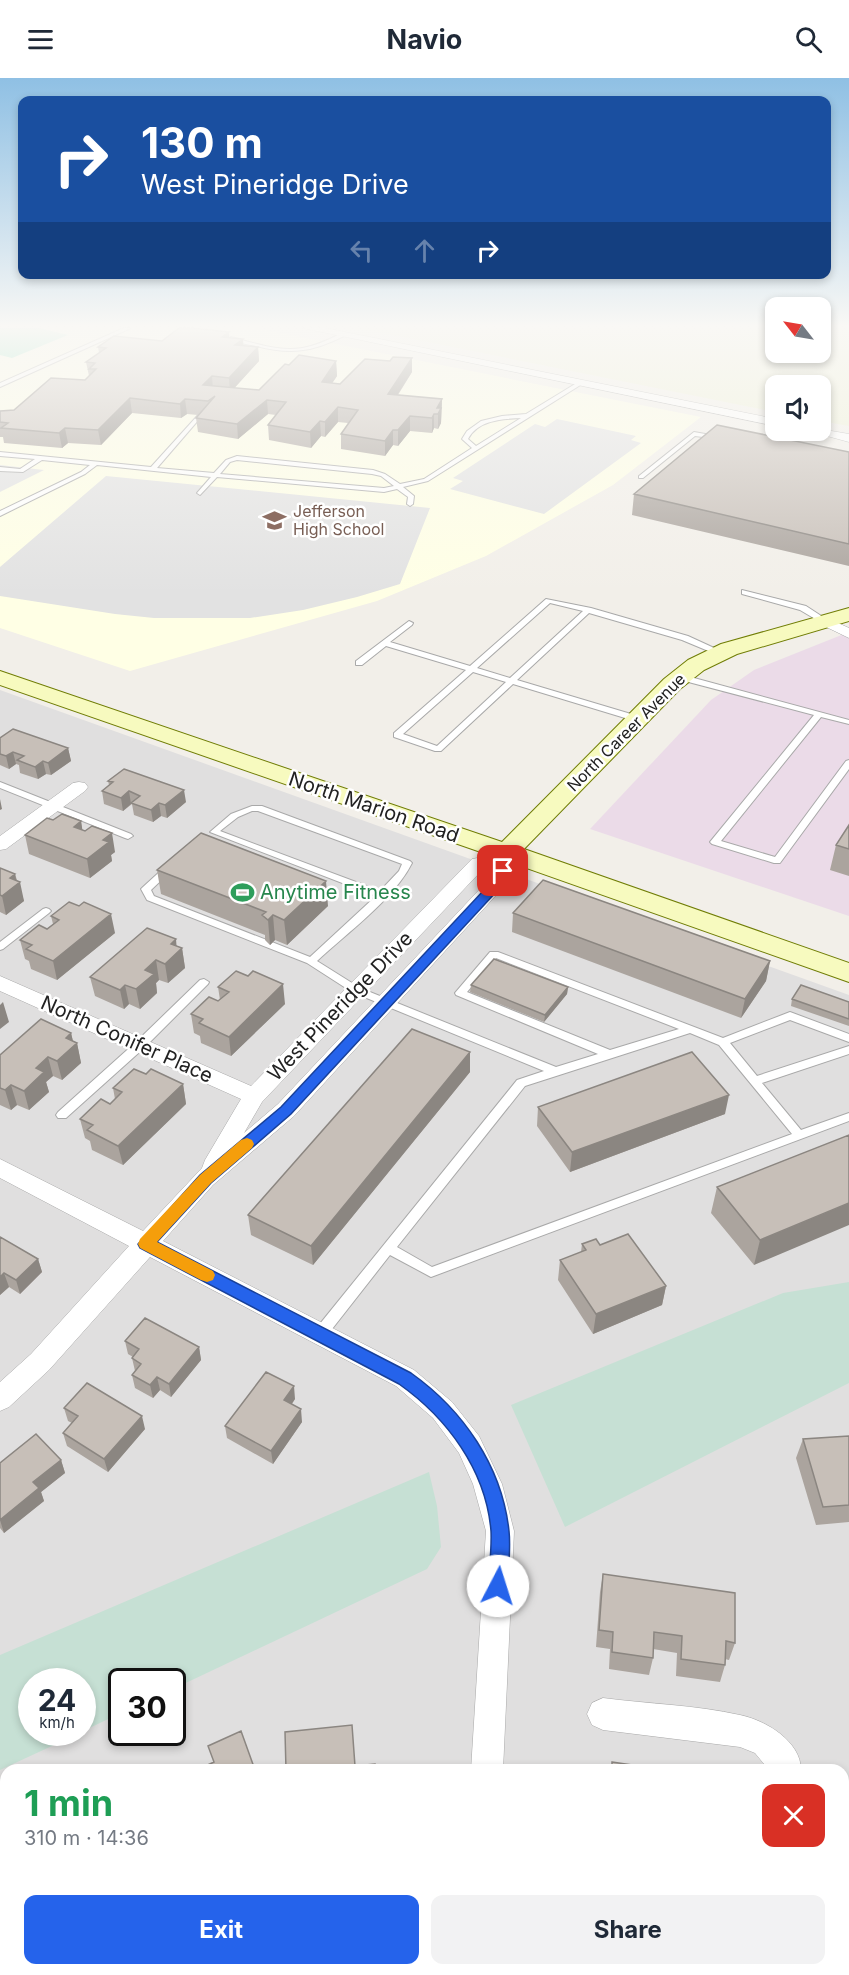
<!DOCTYPE html>
<html lang="en">
<head>
<meta charset="utf-8">
<style>
	:root { --surface:#fff; --page:#f2f2f3; --text:#1f2937; --muted:#747a83; --accent:#2563eb }
	body { margin:0; font-family:Inter,sans-serif; background:var(--page); color:var(--text); height:100vh; display:flex; flex-direction:column; font-size:22px; white-space:nowrap }
	* { box-sizing:border-box; margin:0 }
	p { font-size:20px; color:var(--muted) }
	.icon { flex:none; width:33px; height:33px; fill:none; stroke:currentColor; stroke-width:2; stroke-linecap:round; stroke-linejoin:round }
	.map { position:relative; flex:1; overflow:hidden }
	.details { position:absolute; left:0px; top:1686px; width:849px; height:212px; display:flex; flex-direction:column; background:var(--surface); border-radius:18px 18px 0 0; box-shadow:0 3px 9px #0003 }
	.details>* { flex:none }
	.guide { position:absolute; left:18px; top:18px; width:813px; height:183px; border-radius:12px; box-shadow:0 3px 9px #0003; background:#1a4fa0; color:#fff; overflow:hidden }
	.needle { width:39px; rotate:301deg }
	.fabs { position:absolute; left:765px; top:219px; display:grid; gap:12px }
	.fabs a { display:grid; place-items:center; width:66px; height:66px; border-radius:12px; background:var(--surface); box-shadow:0 3px 9px #0003; font-size:30px }
	.speed { position:absolute; left:18px; top:1590px; display:flex; gap:12px; font-size:30px; font-weight:700; text-align:center }
	.speed>* { display:grid; place-content:center; width:78px; height:78px; border-radius:50%; background:var(--surface); box-shadow:0 3px 9px #0003; line-height:1 }
	.speed small { font-size:15px; font-weight:400 }
	.speed .limit { border:3px solid #111; border-radius:9px; background:#fff; color:#111 }
	.pin { position:absolute; display:grid; place-items:center; width:51px; height:51px; color:#fff; margin:-26px; border-radius:12px; box-shadow:0 3px 9px #0006 }
	.me { position:absolute; width:66px; margin:-33px; rotate:5deg; stroke-linejoin:round; filter:drop-shadow(0 0 4px #0008) }
	.turn { display:flex; align-items:center; gap:21px; height:126px; padding:0 24px; font-size:27px }
	.turn .icon { width:78px; height:78px; stroke-width:2.5 }
	.turn b { display:block; font-size:42px; line-height:51px }
	.lanes { display:flex; align-items:center; height:57px; padding:0 24px; background:#0003; justify-content:center; gap:30px; direction:ltr }
	.lanes .off { opacity:.35 }
	.round { display:grid; place-items:center; flex:none; width:63px; height:63px; border-radius:12px; background:var(--page) }
	.overview { display:flex; align-items:center; justify-content:space-between; height:102px; padding:0 24px }
	h1 { font-size:36px; font-weight:700; line-height:45px; color:#1e9e55 }
	.cta { display:flex; gap:12px; margin-top:auto; padding:12px 24px }
	.cta a { flex:1; height:69px; border-radius:12px; background:var(--accent); color:#fff; font-size:24px; font-weight:700; line-height:69px; text-align:center }
	.cta a+a { background:var(--page); color:var(--text) }
	header { display:flex; justify-content:space-between; align-items:center; height:78px; padding:0 24px; background:var(--surface); font-size:27px; font-weight:700 }
	.map>svg:first-child { display:block }
	.residential { fill:#e0dfdf; fill-rule:evenodd }
	.industrial { fill:#ebdbe8 }
	.education { fill:#ffffe5 }
	.farmland { fill:#eef0d5 }
	.wetland { fill:#c6e0d4 }
	.pitch { fill:#88e0be }
	.parking { fill:#e2e2e2 }
	.lines { fill:none; stroke-linecap:round; stroke-linejoin:round }
	.lane-casing { stroke:#a9a9a9; stroke-width:2 }
	.street-casing { stroke:#a9a9a9; stroke-width:1 }
	.secondary-casing { stroke:#707d05; stroke-width:2 }
	.lane { fill:#fff; fill-rule:evenodd }
	.street { fill:#fff; fill-rule:evenodd }
	.secondary { fill:#f7fabf; fill-rule:evenodd }
	.wall { fill:#aba49e }
	.shaded-wall { fill:#8b8681 }
	.building { fill:#c7bfb8; stroke:#8b8681; stroke-width:1.5 }
	.route { fill:#2563eb; stroke:#184099; stroke-width:1.5 }
	.slow { fill:#f59e0b }
	.labels { text-anchor:middle; dominant-baseline:central; stroke-width:5; stroke-linejoin:round; paint-order:stroke }
	.far-education-label { font-size:16px; fill:#785e54; stroke:#fff; text-anchor:start }
	.far-street-label { font-size:16px; fill:#222; stroke:#fff }
	.street-label { font-size:20px; fill:#222; stroke:#fff }
	.leisure-label { font-size:20px; fill:#27864d; stroke:#fff; text-anchor:start }
</style>
</head>
<body>
<header><svg class="icon" aria-label="menu" viewBox="0 0 24 24"><path d="M4 6h16M4 12h16M4 18h16"/></svg>Navio<svg class="icon" aria-label="search" viewBox="0 0 24 24"><circle cx="10" cy="10" r="6"/><path d="M15 15l6 6"/></svg></header>
<div class="map">
<svg width="849" height="1897" viewBox="0 0 849 1897">
	<rect width="100%" height="100%" fill="#f2efe9"/>
	<path class="residential" d="M0,612L849,917V1897H0ZM32,1604H82V1654H32ZM122,1604H172V1654H122ZM6,1692H843V1892H6Z"/>
	<path class="industrial" d="M849,554V838L590,751L711,622L754,592Z"/>
	<path class="education" d="M0,250H256L701,339L613,407L486,478L377,523L130,593L0,550Z"/>
	<path class="farmland" d="M358,250H775L776,274H820L821,250H849V348L821,343L820,308H776L775,334Z"/>
	<path class="wetland" d="M849,1204V1305L565,1449L511,1327L783,1215Z
		M429,1394L437,1428L441,1469L427,1491L173,1611L172,1604H122L121,1635L83,1653L82,1604H32V1654L80,1655L0,1692V1577Z"/>
	<path class="pitch" d="M0,250H39L68,257L12,280L0,277Z"/>
	<path class="parking" d="M557,341L636,358L631,362L641,365L544,436L450,411L463,403L453,400L535,346L545,349Z
		M0,387L44,392L0,414Z
		M106,398L430,430L400,506L357,519L303,532L250,540H154L115,536L0,518V489Z"/>
	<g class="lines">
		<defs>
			<path id="lane" d="M124,250H131L0,309V305Z
				M342,255L344,258C312,274 291,277 256,268C247,266 237,265 228,261L231,259C257,266 285,276 311,268C322,265 332,260 342,255Z
				M580,303L582,304V306L428,403L403,409L414,418L413,426L410,428L407,426L408,419L397,411L384,414L217,399L200,417L197,415L211,399L97,387L85,396L0,438V433L81,394L90,387L42,382L23,394L0,393V389L20,391L35,381L0,378V374L151,389L199,336L202,338L201,339L157,390L214,395L226,382L237,378L373,392L385,396L400,406L424,401L472,370L462,361L467,353L481,343L502,338L526,336ZM521,340L476,368L468,361C478,342 502,341 521,340ZM237,382L372,396L381,398L394,408L384,410L220,396L230,384Z
				M694,354L722,359L719,361L695,358L643,400H639V398Z
				M742,512L806,528L829,543L822,545L800,532L742,516Z
				M546,521L591,530L688,558L725,575L718,577L682,562L589,535L517,602L641,639V643H635L513,606L441,673H435L394,659V655L466,592L386,568L362,587H356V583L409,543L413,545L412,547L390,564L470,588ZM550,525L583,533L510,600L477,590ZM473,594L506,604L437,668L403,656Z
				M677,597H683L849,642V646L821,639L721,763L775,779L846,683L849,682V691L780,785H774L712,766L710,764L814,637L677,601Z
				M0,704L131,756L133,758L128,761L125,760L0,710Z
				M252,728H262L410,783L412,785C394,821 347,855 317,883L360,910L556,989L598,976L456,917L455,915L490,874H498L723,960L790,934L849,956V964L790,942L730,965L757,998L849,968V976L762,1005L801,1052L849,1035V1043L431,1199L390,1177L325,1260L320,1261L315,1260L314,1256L315,1252L517,1002L544,993L352,914L307,885L147,822L141,811L143,809L166,788H172L174,790L172,792L151,812L154,818L310,879L376,818L210,754L231,736ZM252,733H258L402,786L399,793L380,813L220,753L238,739ZM496,880L679,951L610,972L467,914ZM690,955L719,967L792,1056L432,1189L397,1169L525,1008Z
				M46,830L49,831L51,833L49,835L3,871L0,872V864L43,831Z
				M204,901L209,904L208,906L144,970L66,1040H58L56,1037L58,1034L136,964L200,902Z"/>
			<path id="street" d="M303,250H325L776,341V348Z
				M820,351L849,356V364L805,352H820Z
				M825,539L849,550V560L820,546L818,543L820,540Z
				M79,704L85,705L88,709L85,713L6,771L0,772V758L73,705Z
				M507,769L513,770L516,774L509,782L513,797L511,801L294,1038L213,1107L163,1163L414,1292L452,1324L479,1358L502,1406L514,1453L503,1692H471L486,1453L473,1406L459,1375L433,1340L396,1308L150,1179L49,1292L9,1329L0,1333V1304L31,1276L129,1168L0,1100V1081L143,1153L202,1090L205,1082L241,1021L0,913V898L251,1008L472,781L494,777L501,770ZM492,788L494,796L278,1026L244,1055L262,1024L485,789Z
				M603,1620C648,1626 696,1627 740,1637C765,1642 801,1663 801,1692H769L755,1675L740,1669L603,1652L592,1647L587,1636L592,1625Z
				M215,1892H259L257,1897H213Z
				M457,1892H493V1897H457Z
				M731,1892H826L828,1897H733Z"/>
			<path id="secondary" d="M849,530V543L737,576L704,592L680,611L524,771L849,885V904L498,780L0,607V593L502,764L664,601L688,582L721,566Z"/>
		</defs>
		<use href="#lane" class="lane-casing"/>
		<use href="#street" class="street-casing"/>
		<use href="#secondary" class="secondary-casing"/>
		<use href="#lane" class="lane"/>
		<use href="#street" class="street"/>
		<use href="#secondary" class="secondary"/>
	</g>
	<path class="wall" d="M230,259L244,268L258,269L259,283L234,310L259,312L289,287L336,283L337,298L332,305L340,306L412,294L398,317L442,321L441,345L438,351L434,350L432,355L410,353L398,368L393,367L385,378L341,371V356L348,345L338,344L325,359L321,358L311,370L269,362L268,347L276,337L268,336L238,361L198,354L196,340L198,337L187,336L181,340L132,335L101,367L68,365L62,370L4,365L3,359H0V333L14,332L85,302L89,298L86,284L99,275L98,269L162,263Z
		M849,374V488L632,437L634,416Z
		M0,660L68,670L71,683L51,697L46,696L38,701L20,695L19,687L16,686L9,691L0,687Z
		M108,703L186,724L167,740L161,738L153,744L134,737L132,726L123,733L104,726L102,713L109,707Z
		M53,742L81,743L82,752L115,774L111,777L112,783L90,800L29,776L25,757Z
		M849,747V798L830,792L836,767Z
		M0,790L15,796L24,823L6,837L0,834Z
		M157,792L328,828L287,867L275,862L270,867L265,862V857L161,816Z
		M513,835L770,883L766,903L741,940L512,854Z
		M51,838L115,855L57,902L31,891L29,883L25,881L20,862L47,851L53,846Z
		M177,868L182,870L185,890L168,905L159,902L156,905L157,915L140,931L129,926L124,931L95,918L90,899Z
		M471,907L568,909L567,916L544,944L470,914Z
		M218,909L285,926L231,978L201,965L200,958L194,955L191,936L220,922Z
		M792,921L849,924V948L791,928Z
		M71,955L73,963L77,965L81,985L62,1002L53,998L46,1004L49,1014L29,1032L17,1027L11,1032L0,1027V977Z
		M470,974V994L313,1187L251,1157L248,1137Z
		M146,996L183,1006L186,1026L123,1087L92,1072L90,1063L85,1060L80,1041L110,1026L115,1021L113,1010Z
		M538,1029L725,1036L570,1094L537,1048Z
		M849,1057L754,1187L711,1135L717,1109Z
		M0,1159L38,1181L42,1194L20,1216L9,1209L0,1217Z
		M582,1166L600,1167L666,1208L662,1227L593,1256L558,1202L560,1182L581,1174Z
		M125,1263L199,1269L201,1282L171,1319L160,1312L153,1320L135,1310L132,1297L135,1293L132,1280L133,1279L128,1276Z
		M295,1321L292,1326L302,1344L273,1386L227,1360L225,1348Z
		M64,1330L145,1351L108,1394L67,1368L63,1355L72,1345L68,1343Z
		M849,1358V1444L816,1447L796,1380L803,1361Z
		M61,1382L65,1395L41,1414L44,1423L4,1455L0,1450V1385Z
		M603,1496L735,1565L729,1582L725,1581V1587L720,1604L676,1598L677,1575L653,1571V1580L649,1597L609,1591L610,1571L596,1569L600,1514Z"/>
	<path class="shaded-wall" d="M229,254L230,268L222,259Z
		M243,261L244,274L235,267Z
		M258,269L259,283L230,315L229,300Z
		M412,280V294L389,330L388,316Z
		M336,283L337,298L323,319L322,304Z
		M212,298L213,312L203,307Z
		M130,320L132,335L101,367L98,352Z
		M185,321L187,336L181,340L180,326Z
		M442,321L441,345L438,351V336L437,330Z
		M267,322L268,336L238,361L237,346Z
		M338,329V344L325,359V344Z
		M434,336V350L432,355V340Z
		M410,338V353L398,368V352Z
		M320,343L321,358L311,370L310,354Z
		M65,350L68,365L62,370L59,355Z
		M393,352V367L385,378V363Z
		M68,670L71,683L51,697L48,685Z
		M13,674L16,686L9,691L6,678Z
		M43,683L46,696L38,701L35,689Z
		M184,712L186,724L167,740L165,727Z
		M129,713L131,726L123,733L121,720Z
		M0,721L2,731L0,732Z
		M159,725L161,738L153,744L151,732Z
		M81,743L84,762L74,749Z
		M112,755L115,774L111,777L112,783L90,800L87,781L103,762Z
		M15,796L17,806L20,804L24,823L6,837L2,818L10,800Z
		M326,803L328,828L287,867L284,842Z
		M111,836L115,855L57,902L53,883Z
		M273,837L275,862L270,867L268,842Z
		M176,861L177,874L182,870L185,890L168,905L165,886L171,866Z
		M156,882L159,902L156,905L157,915L140,931L136,911L145,892Z
		M770,883L766,903L741,940L745,921Z
		M283,906L285,926L231,978L229,959Z
		M125,907L129,926L124,931L120,912Z
		M568,909L567,916L544,944L545,937Z
		M3,924L9,944L0,951V927Z
		M71,955L74,968L77,965L81,985L62,1002L57,983L66,960Z
		M470,974V994L313,1187L311,1168Z
		M48,979L53,998L46,1004L49,1014L29,1032L24,1013L36,990Z
		M183,1006L186,1026L123,1087L118,1068Z
		M11,1007L17,1027L11,1032L5,1012Z
		M729,1017L725,1036L570,1094L572,1074Z
		M849,1125V1147L754,1187L760,1162Z
		M38,1181L42,1194L20,1216L16,1202Z
		M4,1195L9,1209L0,1217V1199Z
		M666,1208L662,1227L593,1256L596,1236Z
		M199,1269L201,1282L171,1319L169,1306Z
		M157,1299L160,1312L153,1320L150,1307Z
		M294,1308L295,1321L285,1335L284,1322Z
		M301,1331L302,1344L273,1386L271,1373Z
		M142,1338L145,1351L108,1394L104,1381Z
		M61,1382L65,1395L41,1414L44,1423L4,1455L0,1442L33,1404Z"/>
	<path class="building" d="M179,250H192L229,254L222,259L243,261L235,267L258,269L229,300L212,298L203,307L259,312L285,286L289,287L299,277L336,283L322,304L340,306L365,281L390,283L393,279L412,280L388,316L442,321L437,330H441L438,336H434L432,340L410,338L398,352H393L385,363L341,356L358,332L338,329L325,344L320,343L310,354L268,347L286,324L267,322L237,346L196,340L215,318L208,323L185,321L180,326L130,320L98,352L65,350L59,355L1,350L8,345L0,344V333L14,332L51,300L85,302L96,291H89L95,285L86,284L106,270L98,269L114,258L162,263Z
		M717,347L849,374V466L634,416Z
		M13,651L68,670L48,685L43,683L35,689L17,682L24,678L13,674L6,678L0,676V660Z
		M124,691L184,712L165,727L159,725L151,732L131,725L140,718L129,713L121,720L102,713L113,704L108,703Z
		M62,736L81,743L74,749L85,753L92,748L112,755L103,762L109,764L87,781L25,757L47,740L53,742Z
		M849,747V771L836,767Z
		M201,755L326,803L284,842L273,837L268,842L262,837L266,834L157,792Z
		M0,790L15,796L10,800L20,804L2,818L0,817Z
		M543,802L770,883L745,921L513,835Z
		M69,824L79,828L84,824L111,836L53,883L26,871L32,867L20,862L39,847L47,851L59,842L51,838Z
		M147,850L176,861L171,866L182,870L165,886L156,882L145,892L154,896L136,911L125,907L120,912L90,899Z
		M494,881L568,909L545,937L471,907Z
		M236,893L248,898L253,893L283,906L229,959L199,945L203,941L191,936L209,919L218,923L229,914L218,909Z
		M801,907L849,924V941L792,921Z
		M41,941L71,955L66,960L77,965L57,983L48,979L36,990L44,994L24,1013L11,1007L5,1012L0,1010V977Z
		M412,951L470,974L311,1168L248,1137Z
		M692,974L729,1017L572,1074L538,1029Z
		M134,991L146,996L151,991L183,1006L118,1068L87,1052L93,1047L80,1041L101,1021L110,1026L122,1014L113,1010Z
		M849,1057V1125L760,1162L717,1109Z
		M628,1156L666,1208L596,1236L560,1182L586,1172L582,1166L596,1161L600,1167Z
		M0,1159L38,1181L16,1202L4,1195L0,1199Z
		M145,1240L199,1269L169,1306L157,1299L150,1307L132,1297L141,1286L132,1280L139,1271L125,1263Z
		M266,1294L294,1308L284,1322L301,1331L271,1373L225,1348Z
		M87,1305L142,1338L104,1381L63,1355L78,1338L64,1330Z
		M36,1356L61,1382L33,1404L39,1410L0,1442V1385Z
		M849,1358V1427L823,1429L803,1361Z
		M603,1496L735,1515V1565L726,1563L725,1587L681,1581L682,1558L654,1554L653,1580L612,1574L613,1554L599,1552Z
		M352,1647L355,1688L375,1686V1692H286L285,1654Z
		M241,1653L255,1692H197L214,1684L208,1668Z
		M612,1684L659,1691V1692H612Z
		M6,1780V1843L3,1845L0,1837V1784Z"/>
	<linearGradient id="sky" x2="0" y2="1"><stop stop-color="#8fc0e4"/><stop offset="0.48" stop-color="#f9f8f5"/><stop offset="1" stop-color="#f9f8f5" stop-opacity="0"/></linearGradient>
	<rect width="849" height="516" fill="url(#sky)"/>
	<path class="route" d="M503,789L509,793V800L291,1036L211,1105L157,1164L411,1295C463,1332 502,1388 509,1453C511,1470 508,1490 508,1508L505,1515L498,1518L491,1515L488,1508C489,1491 492,1471 491,1453C486,1392 447,1340 399,1306L140,1170L138,1166L200,1097L281,1029L498,797L499,790Z"/>
	<path class="slow" d="M247,1060L252,1062L254,1066L252,1070L211,1105L157,1164L213,1193L215,1197L213,1202L207,1204L201,1202L140,1170L138,1166L140,1161L200,1097L241,1062Z"/>
	<defs>
		<symbol id="school-bare" viewBox="-9 -9 18 18"><path d="M0-5L7-2L0 1L-7-2ZM-4 1L0 2.5L4 1V4Q0 6-4 4Z" fill="#8d6e63" stroke="#fff" stroke-width="2.5" paint-order="stroke"/></symbol>
		<symbol id="stadium-bare" viewBox="-9 -9 18 18"><path d="M0-5a6.5 5 0 1 0 0 10a6.5 5 0 1 0 0-10ZM-3.5-1.8h7v3.6h-7Z" fill="#2e9e5b" stroke="#fff" stroke-width="2.5" paint-order="stroke"/></symbol>
	</defs>
	<g fill-rule="evenodd">
		<use href="#school-bare" x="258" y="426" width="33" height="33"/>
		<use href="#stadium-bare" x="226" y="798" width="33" height="33"/>
	</g>
	<g class="labels">
		<g class="far-education-label">
			<text x="293" y="433">Jefferson<tspan x="293" dy="18">High School</tspan></text>
		</g>
		<g class="far-street-label">
			<text transform="translate(626 654) rotate(-45)">North Career Avenue</text>
		</g>
		<g class="street-label">
			<text transform="translate(374 729) rotate(19)">North Marion Road</text>
			<text transform="translate(340 928) rotate(-46)">West Pineridge Drive</text>
			<text transform="translate(127 961) rotate(24)">North Conifer Place</text>
		</g>
		<g class="leisure-label">
			<text x="260" y="814">Anytime Fitness</text>
		</g>
	</g>
</svg>
<div class="fabs">
<a><svg class="needle" viewBox="-14 -14 28 28"><path d="M0-13l5 13h-10z" fill="#e53935"/><path d="M0 13l5-13h-10z" fill="#747a83"/></svg></a>
<a><svg class="icon" aria-label="sound" viewBox="0 0 24 24"><path d="M4 9h4l5-4v14l-5-4H4zM17 9q2 3 0 6"/></svg></a>
</div>
<div class="speed"><div>24<small>km/h</small></div><div class="limit">30</div></div>
<div class="pin" style="left:503px;top:793px;background:#d93025"><svg class="icon" aria-label="arrive" viewBox="0 0 24 24"><path d="M6 21V4h12l-3 4 3 4H6"/></svg></div>
<svg class="me" style="left:498px;top:1508px" viewBox="-20 -20 40 40"><circle r="19" fill="#fff"/><path d="M0-13L10 11 0 6-10 11z" fill="#2563eb"/></svg>
<div class="guide">
<div class="turn"><svg class="icon" aria-label="right" viewBox="0 0 24 24"><path d="M7 20v-9h11M14 6l5 5-5 5"/></svg><div><b>130 m</b>West Pineridge Drive</div></div>
<div class="lanes"><svg class="icon off" aria-label="left" viewBox="0 0 24 24"><path d="M17 20v-9H6M10 6l-5 5 5 5"/></svg><svg class="icon off" aria-label="ahead" viewBox="0 0 24 24"><path d="M12 20V5M6 11l6-6 6 6"/></svg><svg class="icon" aria-label="right" viewBox="0 0 24 24"><path d="M7 20v-9h11M14 6l5 5-5 5"/></svg></div>
</div>
<section class="details">
<div class="overview"><div><h1>1 min</h1><p>310 m · 14:36</p></div><a class="round" style="background:#d93025;color:#fff"><svg class="icon" aria-label="close" viewBox="0 0 24 24"><path d="M6 6l12 12M18 6L6 18"/></svg></a></div>
<div class="cta"><a>Exit</a><a>Share</a></div>
</section>
</div>
</body>
</html>
